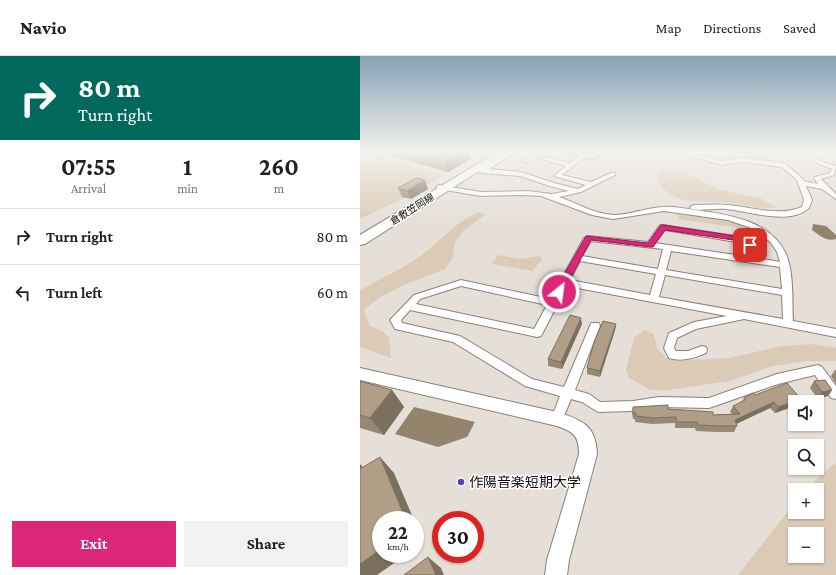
<!DOCTYPE html>
<html lang="en">
<head>
<meta charset="utf-8">
<style>
	:root { --surface:#fff; --page:#f2f2f2; --text:#202124; --muted:#757577; --line:#e0e0e0; --accent:#db2777 }
	body { margin:0; font-family:"Crimson Pro","Noto Sans JP",serif; background:var(--page); color:var(--text); height:100vh; display:flex; flex-direction:column; font-size:15px; white-space:nowrap }
	* { box-sizing:border-box; margin:0 }
	p { font-size:13px; color:var(--muted) }
	.icon { flex:none; width:22px; height:22px; fill:none; stroke:currentColor; stroke-width:2; stroke-linecap:round; stroke-linejoin:round }
	.map { position:relative; flex:1; overflow:hidden }
	.drawer { display:flex; flex-direction:column; background:var(--surface); width:360px }
	.drawer>* { flex:none }
	.guide { background:#00695c; color:#fff; overflow:hidden }
	.buttons { position:absolute; left:428px; top:339px; display:grid; gap:8px }
	.buttons a { display:grid; place-items:center; width:36px; height:36px; border-radius:0px; background:var(--surface); box-shadow:0 1px 3px #0004; font-size:20px }
	.speed { position:absolute; left:12px; top:455px; display:flex; gap:8px; font-size:20px; font-weight:700; text-align:center }
	.speed>* { display:grid; place-content:center; width:52px; height:52px; border-radius:50%; background:var(--surface); box-shadow:0 1px 3px #0004; line-height:1 }
	.speed small { font-size:10px; font-weight:400 }
	.speed .limit { border:6px solid #d22; background:#fff; color:#111 }
	.pin { position:absolute; display:grid; place-items:center; width:34px; height:34px; color:#fff; margin:-17px; border-radius:8px; box-shadow:0 2px 6px #0006 }
	.me { position:absolute; width:44px; margin:-22px; rotate:29deg; stroke-linejoin:round; filter:drop-shadow(0 0 3px #0008) }
	.turn { display:flex; align-items:center; gap:14px; height:84px; padding:0 12px; font-size:18px }
	.turn .icon { width:52px; height:52px; stroke-width:2.5 }
	.turn b { display:block; font-size:28px; line-height:34px }
	.eta { display:flex; justify-content:space-evenly; align-items:center; height:68px; text-align:center }
	.eta b { font-size:24px; font-weight:700; line-height:28px }
	.action { display:flex; gap:8px; margin-top:auto; padding:8px 12px }
	.action a { flex:1; height:46px; border-radius:0px; background:var(--accent); color:#fff; font-size:16px; font-weight:700; line-height:46px; text-align:center }
	.action a+a { background:var(--page); color:var(--text) }
	ul { padding:0; list-style:none }
	li { display:flex; align-items:center; gap:12px; height:56px; padding:0 12px; border-top:1px solid var(--line) }
	li div { flex:1 }
	li b { display:block; font-size:15px }
	li em { font-style:normal }
	header { display:flex; align-items:center; gap:24px; box-sizing:border-box; height:56px; padding:0 20px; background:var(--surface); border-bottom:1px solid var(--line) }
	header strong { font-size:19px }
	nav { display:flex; gap:22px; margin-inline-start:auto; font-size:14px }
	main { display:flex; flex:1; min-height:0 }
	.map>svg:first-child { display:block }
	.green { fill:#dbcbb6; fill-rule:evenodd }
	.water { fill:#95846c }
	.lines { fill:none; stroke-linecap:round; stroke-linejoin:round }
	.minor-casing { stroke:#87827b; stroke-width:2 }
	.tertiary-casing { stroke:#87827b; stroke-width:2 }
	.primary-casing { stroke:#87827b; stroke-width:2 }
	.minor { fill:#fff; fill-rule:evenodd }
	.tertiary { fill:#fff; fill-rule:evenodd }
	.primary { fill:#fff; fill-rule:evenodd }
	.wall { fill:#978873 }
	.shaded-wall { fill:#7b6f5e }
	.building { fill:#b09e86; stroke:#7b6f5e }
	.route { fill:#db2777; stroke:#8e194d }
	.poi-dot { fill:#5943bb; stroke:#fff; stroke-width:1.5 }
	.labels { text-anchor:middle; dominant-baseline:central; stroke-width:3; stroke-linejoin:round; paint-order:stroke }
	.far-street-label { font-size:10px; fill:#0f0d0b; stroke:#fff }
	.near-poi-label { font-size:14px; fill:#0f0d0b; stroke:#fff; text-anchor:start }
</style>
</head>
<body>
<header>
<strong>Navio</strong>
<nav><a>Map</a><a>Directions</a><a>Saved</a></nav>
</header>
<main>
<section class="drawer">
<div class="guide">
<div class="turn"><svg class="icon" aria-label="right" viewBox="0 0 24 24"><path d="M7 20v-9h11M14 6l5 5-5 5"/></svg><div><b>80 m</b>Turn right</div></div>
</div>
<div class="eta">
<div><b>07:55</b><p>Arrival</p></div>
<div><b>1</b><p>min</p></div>
<div><b>260</b><p>m</p></div>
</div>
<ul>
<li><svg class="icon" aria-label="right" viewBox="0 0 24 24"><path d="M7 20v-9h11M14 6l5 5-5 5"/></svg><div><b>Turn right</b></div><em>80 m</em></li>
<li><svg class="icon" aria-label="left" viewBox="0 0 24 24"><path d="M17 20v-9H6M10 6l-5 5 5 5"/></svg><div><b>Turn left</b></div><em>60 m</em></li>
</ul>
<div class="action"><a>Exit</a><a>Share</a></div>
</section>
<div class="map">
<svg width="476" height="519" viewBox="0 0 476 519">
	<rect width="100%" height="100%" fill="#e5dfd8"/>
	<path class="green" d="M23,100C41,113 68,109 83,120L48,140L0,163V106L5,108Z
		M304,113L323,116L357,133L402,143L416,151C401,154 388,149 373,147C348,143 306,153 297,120Z
		M119,156L126,158C112,169 90,180 94,200L85,213L46,228L19,242L4,254L10,270L22,275L29,281L31,302L0,291V234C20,223 41,214 60,200C80,186 96,165 119,156Z
		M317,157C344,161 372,162 395,177L391,178L374,171L318,163Z
		M138,199L160,203L179,200L182,203L173,215L132,208Z
		M285,274L294,278L297,292L305,301L325,304L369,302L421,290L451,288L476,292V305H446L413,310L370,325L308,334H291L269,322L266,313L274,282Z
		M476,406V519H378L435,446V456H457V434H444ZM435,478H457V500H435Z"/>
	<path class="water" d="M453,168L466,170L476,179V183C467,186 460,180 452,174Z
		M54,351L115,366L107,381L78,391L35,378Z"/>
	<g class="lines">
		<defs>
			<path id="minor" d="M150,95H157L129,113L161,116L194,127L218,133L226,129L194,120L206,110L182,103L185,101L210,107L219,99L203,95H214L237,100L238,101L235,103L225,101L202,119L231,126L251,117H255V119L221,136L199,141C217,147 234,158 254,159C270,159 285,152 302,151C311,150 320,152 329,153C362,158 408,162 425,196C434,214 432,245 433,265L476,273V281L384,263L336,273L317,282L314,292L316,295H328L342,290L346,291L347,294L346,297C334,302 322,306 309,302L304,292L309,277L334,266L367,260L207,230L181,280L177,281L50,254L41,264L42,267L100,280L172,323L204,331L230,270L231,267H239L240,270L215,334L229,338L240,346L273,345L299,341L349,342L417,318L458,309L462,311L476,330V343L471,342L455,319L418,328L349,352L299,351L273,355L238,356L222,346L211,343L201,367L197,369L193,367L191,363L200,340L165,330L93,286L35,273L30,264L54,239L101,224L190,243L224,182L228,180L288,186L300,169H303L375,180L388,183L397,192V202L420,206L417,196L411,187L402,179L391,172L368,164L304,155L253,163L232,159L181,140L161,139L121,140L79,133L76,131L79,129L121,136L168,135L191,138L209,135L190,130L160,120L122,117L111,114L114,112L121,113ZM305,174L382,187L389,193V201L295,187ZM231,185L303,193L298,213L222,200ZM311,195L420,211L422,233L306,214ZM220,205L296,218L290,239L210,224ZM305,219L422,239L423,263L299,241ZM101,230L187,249L174,273L56,248L60,243Z
				M178,95H185L166,106L161,105Z
				M314,95H323L361,105L383,102L424,107L442,122L444,125L458,128L454,122L455,121L470,117L472,113L459,108L446,99L451,98L463,106L476,110L474,119L461,123L476,138V143L462,133L446,130L452,144L449,152C429,170 389,155 366,153C355,152 342,155 331,153L330,151L334,149C345,149 357,148 368,149C394,151 417,161 442,151L444,144L437,124L422,111L383,106L361,109Z"/>
			<path id="tertiary" d="M0,312L197,356C222,364 236,369 237,398L209,504L207,519H185L187,504L219,398C219,380 214,376 197,370L0,324Z"/>
			<path id="primary" d="M139,95H150L5,188L0,189V179Z"/>
		</defs>
		<use href="#minor" class="minor-casing"/>
		<use href="#tertiary" class="tertiary-casing"/>
		<use href="#primary" class="primary-casing"/>
		<use href="#minor" class="minor"/>
		<use href="#tertiary" class="tertiary"/>
		<use href="#primary" class="primary"/>
	</g>
	<path class="wall" d="M30,95H109L111,103L88,116L33,101Z
		M221,95H239L238,96L235,95L232,97Z
		M38,132L68,133L51,143L42,141Z
		M222,268L202,313L188,310V303Z
		M256,268L255,274L240,321L227,318V312Z
		M475,314H476V328L471,320Z
		M0,325L32,334L44,351L24,379L0,372Z
		M454,325L472,334L468,340L457,342L450,332Z
		M395,339L441,343L439,346H435V350L415,357L410,352L376,368L377,370L374,376H357L336,375L335,372H315V367L292,368L275,366V363H273L272,357L273,351L308,353L353,359L372,358L370,356L373,350L382,346L384,342Z"/>
	<path class="shaded-wall" d="M104,95H109L111,103L88,116L85,106Z
		M65,124L68,133L51,143L47,135Z
		M221,262L222,268L202,313L201,306Z
		M256,268L255,274L240,321V315Z
		M32,334L44,351L24,379L10,362Z
		M472,334L468,340L457,342L462,336Z
		M441,343L439,346H435V350L415,357L418,351Z
		M414,346L410,352L372,370L375,364Z
		M20,401L34,417L54,464H46Z
		M0,408L6,414L0,419Z
		M55,466L63,486L55,492Z
		M21,493V498H47L17,519H0V508Z
		M68,501L81,512L84,519H76Z"/>
	<path class="building" d="M44,95H104L85,106Z
		M56,122L65,124L47,135L38,132Z
		M210,259L221,262L201,306L188,303Z
		M243,265L256,268L240,315L227,312L234,286Z
		M465,324L472,334L462,336L454,325Z
		M0,325L32,334L10,362L0,359Z
		M427,327L441,343L418,351L414,346L375,364L377,370H360L338,369L337,366H317L316,361L293,362L276,360V357H273V351L308,349V353L353,356V359L380,358L373,350L385,344L384,342L393,337L395,339Z
		M20,401L46,464H21V493L0,508V413Z
		M68,501L76,519H44Z"/>
	<linearGradient id="sky" x2="0" y2="1"><stop stop-color="#87a1b6"/><stop offset="0.57" stop-color="#f3f1ed"/><stop offset="1" stop-color="#f3f1ed" stop-opacity="0"/></linearGradient>
	<rect width="476" height="168" fill="url(#sky)"/>
	<path class="route" d="M303,169L375,180L393,189L390,191L373,184L305,174L293,191H290L231,184L202,238H196L194,236L226,180L288,187L300,170Z"/>
	<circle class="poi-dot" cx="101" cy="426" r="4"/>
	<g class="labels">
		<g class="far-street-label">
			<text transform="translate(52 153) rotate(-32)">倉敷笠岡線</text>
		</g>
		<g class="near-poi-label">
			<text x="109" y="426">作陽音楽短期大学</text>
		</g>
	</g>
</svg>
<div class="buttons">
<a><svg class="icon" aria-label="sound" viewBox="0 0 24 24"><path d="M4 9h4l5-4v14l-5-4H4zM17 9q2 3 0 6"/></svg></a>
<a><svg class="icon" aria-label="search" viewBox="0 0 24 24"><circle cx="10" cy="10" r="6"/><path d="M15 15l6 6"/></svg></a>
<a>+</a>
<a>−</a>
</div>
<div class="speed"><div>22<small>km/h</small></div><div class="limit">30</div></div>
<div class="pin" style="left:390px;top:189px;background:#d93025"><svg class="icon" aria-label="arrive" viewBox="0 0 24 24"><path d="M6 21V4h12l-3 4 3 4H6"/></svg></div>
<svg class="me" style="left:199px;top:236px" viewBox="-20 -20 40 40"><circle r="17" fill="#db2777" stroke="#fff" stroke-width="3"/><path d="M0-11L8 9 0 5-8 9z" fill="#fff"/></svg>
</div>
</main>
</body>
</html>
